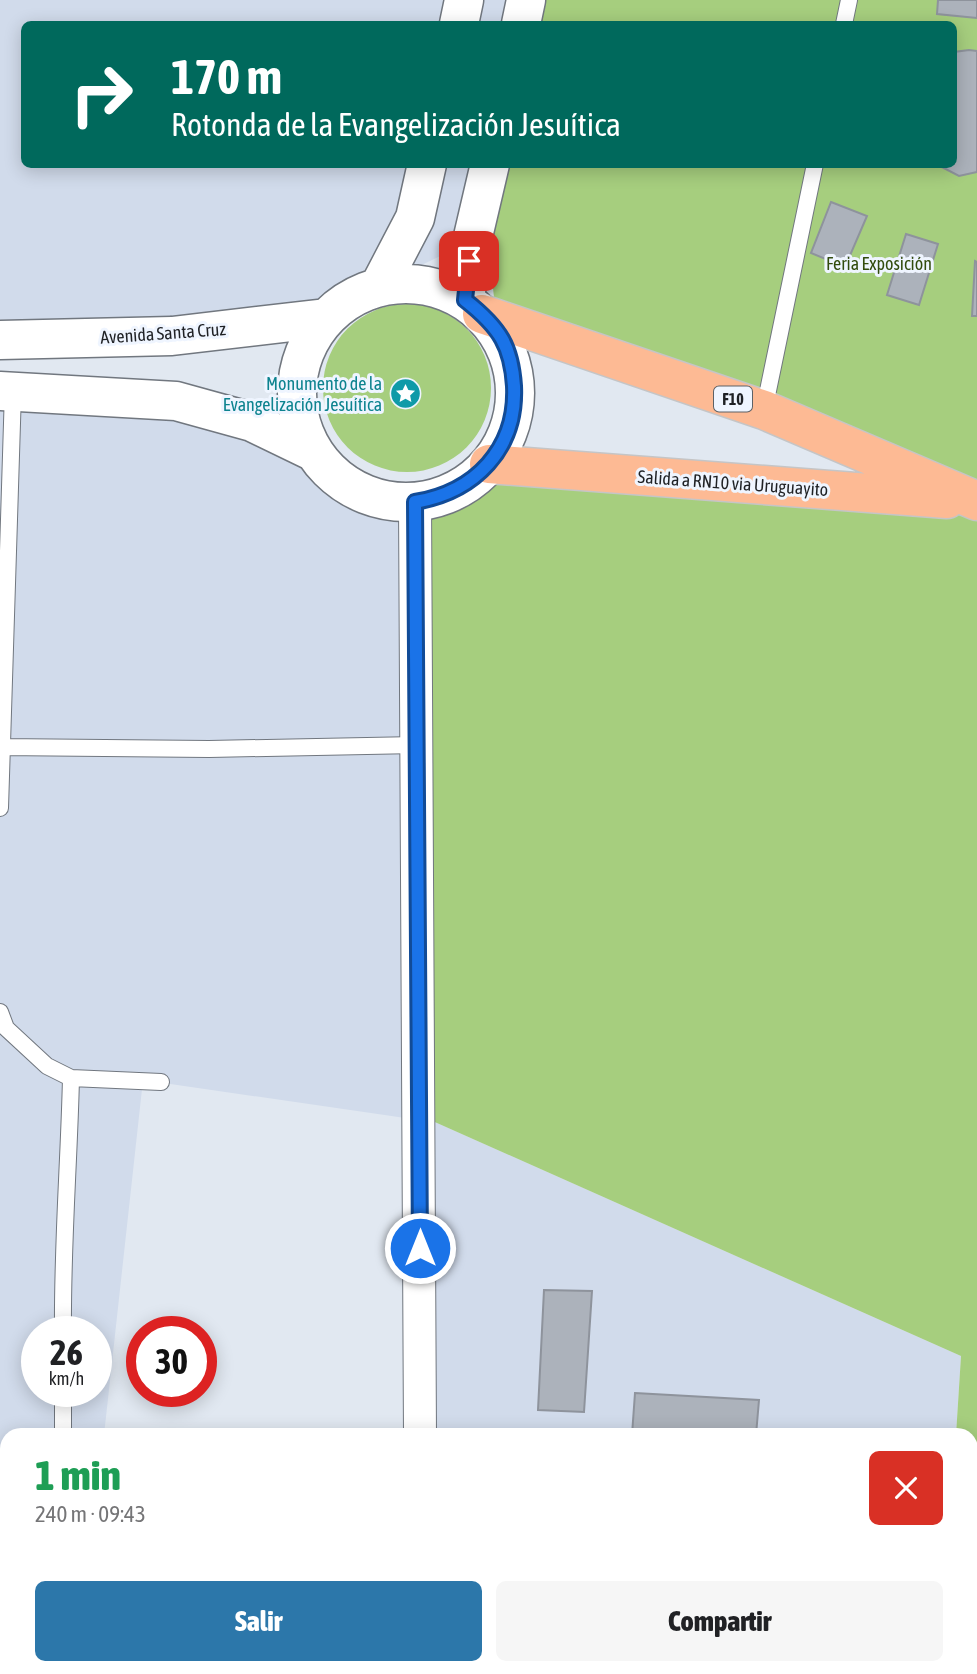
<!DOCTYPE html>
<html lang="es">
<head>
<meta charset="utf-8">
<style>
	:root { --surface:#fff; --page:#f6f6f6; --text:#202124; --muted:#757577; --accent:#2c77aa }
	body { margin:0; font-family:"Asap Condensed",sans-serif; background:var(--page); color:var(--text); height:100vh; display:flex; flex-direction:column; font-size:26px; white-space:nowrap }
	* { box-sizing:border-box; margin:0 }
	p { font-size:23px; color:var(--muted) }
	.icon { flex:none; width:38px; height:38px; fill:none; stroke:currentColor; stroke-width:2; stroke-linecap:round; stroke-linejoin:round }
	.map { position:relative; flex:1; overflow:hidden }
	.details { position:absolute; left:0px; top:1428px; width:978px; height:247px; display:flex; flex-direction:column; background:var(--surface); border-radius:21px 21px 0 0; box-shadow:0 4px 18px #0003 }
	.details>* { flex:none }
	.hud { position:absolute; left:21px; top:21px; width:936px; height:147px; border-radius:10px; box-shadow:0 4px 18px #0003; background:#00695c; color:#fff; overflow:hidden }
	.speed { position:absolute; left:21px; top:1316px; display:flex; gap:14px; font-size:35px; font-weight:700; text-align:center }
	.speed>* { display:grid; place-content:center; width:91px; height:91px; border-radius:50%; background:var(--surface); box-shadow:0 4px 18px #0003; line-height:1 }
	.speed small { font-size:18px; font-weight:400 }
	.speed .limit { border:10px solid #d22; background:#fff; color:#111 }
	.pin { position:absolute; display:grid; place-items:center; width:60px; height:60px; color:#fff; margin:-30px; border-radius:14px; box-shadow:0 4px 10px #0006 }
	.me { position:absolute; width:77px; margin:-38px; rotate:0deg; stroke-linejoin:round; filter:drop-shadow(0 0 5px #0008) }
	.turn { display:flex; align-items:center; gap:24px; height:147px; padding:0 35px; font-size:32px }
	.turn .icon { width:91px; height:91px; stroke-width:2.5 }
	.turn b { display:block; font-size:49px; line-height:60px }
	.round { display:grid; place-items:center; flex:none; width:74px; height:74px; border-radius:10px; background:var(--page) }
	.headline { display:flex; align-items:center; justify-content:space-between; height:119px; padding:0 35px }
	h1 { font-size:42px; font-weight:800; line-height:52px; color:#1e9e55 }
	.primary-button { display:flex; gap:14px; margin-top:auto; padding:14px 35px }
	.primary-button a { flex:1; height:80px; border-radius:10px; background:var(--accent); color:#fff; font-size:28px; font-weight:800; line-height:80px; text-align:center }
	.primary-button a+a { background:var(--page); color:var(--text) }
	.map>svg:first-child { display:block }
	.built { fill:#d1dbeb; fill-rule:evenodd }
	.green { fill:#a6ce7e }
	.building { fill:#acb2bb; stroke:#8e939c; stroke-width:2 }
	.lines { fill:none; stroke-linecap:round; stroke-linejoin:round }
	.lane-casing { stroke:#71777f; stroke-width:18 }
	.street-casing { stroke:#71777f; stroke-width:34 }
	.secondary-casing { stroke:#71777f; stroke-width:41 }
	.highway-casing { stroke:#c5c5c6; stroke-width:41 }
	.lane { stroke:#fff; stroke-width:16 }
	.street { stroke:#fff; stroke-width:32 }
	.secondary { stroke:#fff; stroke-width:38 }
	.highway { stroke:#fdba94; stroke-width:38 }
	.route-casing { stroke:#114b97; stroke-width:18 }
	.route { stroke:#1a73e8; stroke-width:12 }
	.labels { text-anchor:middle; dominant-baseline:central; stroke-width:6; stroke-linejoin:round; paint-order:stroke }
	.shield { fill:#eff5ff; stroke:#5d6166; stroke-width:2 }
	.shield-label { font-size:16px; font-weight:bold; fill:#1f2125 }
	.park-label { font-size:18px; fill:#314b0d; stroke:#eff5ff }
	.street-label { font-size:18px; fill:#1f2125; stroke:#eff5ff }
	.culture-label { font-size:18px; fill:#0d838f; stroke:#eff5ff; text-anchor:end }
</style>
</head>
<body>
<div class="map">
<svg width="977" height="1674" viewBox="0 0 977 1674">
	<rect width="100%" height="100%" fill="#e1e8f1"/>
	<path class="built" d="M0,0H526L521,24H24V164L490,165L472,241L350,299L326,318L0,340Z
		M0,391L176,401L314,452L336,478L366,495L390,501L415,502L437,1123L961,1356L956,1435H420L419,1120L143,1080L104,1435H7V1668H79V1674H0ZM37,1332H96V1391H37Z
		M421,1668H940V1674H421Z"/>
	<path class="green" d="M526,0H977V1674H940V1668H971V1435H956L961,1356L419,1115L415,502C445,497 467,485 489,464L976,501L495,307L488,241L490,164H954V24H521Z
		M323 388a84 84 0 1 1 168 0a84 84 0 1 1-168 0Z"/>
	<path class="building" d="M938,0H977V18L937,14Z
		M969,50L977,51V172L959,176L936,164H954V52Z
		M831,202L867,216L845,267L811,253Z
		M906,234L938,244L919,305L887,295Z
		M975,261L977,262V316H972Z
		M544,1290L592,1291L584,1412L538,1410Z
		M635,1393L759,1400L756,1435H632Z
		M508,1668H932V1674H508Z"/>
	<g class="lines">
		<defs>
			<path id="lane" d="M844,24L849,0
				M764,410L815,164
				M0,747L209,749L417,745
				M0,808L13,391
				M0,1012L6,1028L47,1066L71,1078L161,1082
				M63,1332C62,1247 69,1163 71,1078
				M63,1391V1435
				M52,1674L53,1668"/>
			<path id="street" d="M415,502L420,1435
				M421,1668V1674"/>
			<path id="secondary" d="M459,24L464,0
				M521,24L526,0
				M297 393a109 109 0 1 1 218 0a109 109 0 1 1-218 0Z
				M379,287L415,218L427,164
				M465,300L472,241L490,164
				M0,340L172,336L326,318
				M0,391L176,401L252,422L314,452"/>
			<path id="highway" d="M482,314L764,410L977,501
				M489,464L947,499"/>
		</defs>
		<use href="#lane" class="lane-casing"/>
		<use href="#street" class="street-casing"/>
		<use href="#secondary" class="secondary-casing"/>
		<use href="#highway" class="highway-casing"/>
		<use href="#lane" class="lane"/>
		<use href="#street" class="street"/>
		<use href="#secondary" class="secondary"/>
		<use href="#highway" class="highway"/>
	</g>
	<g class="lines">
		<defs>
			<path id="route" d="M420,1248L415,502C475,492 517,449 514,386C513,371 510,353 502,339C493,323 479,311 465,300L469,261"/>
		</defs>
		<use href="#route" class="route-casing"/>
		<use href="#route" class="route"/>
	</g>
	<defs>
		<symbol id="sight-disc" viewBox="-11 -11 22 22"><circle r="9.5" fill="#0f9aa8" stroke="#eff5ff"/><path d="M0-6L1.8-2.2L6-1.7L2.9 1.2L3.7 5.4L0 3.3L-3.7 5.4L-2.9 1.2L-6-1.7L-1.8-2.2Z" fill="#fff"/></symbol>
	</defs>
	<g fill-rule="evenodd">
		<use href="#sight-disc" x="388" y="376" width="35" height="35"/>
	</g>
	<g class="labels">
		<rect class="shield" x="714" y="386.5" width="38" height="25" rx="5"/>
		<g class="shield-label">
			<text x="733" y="399">F10</text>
		</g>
		<g class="park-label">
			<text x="879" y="263">Feria Exposición</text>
		</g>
		<g class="street-label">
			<text transform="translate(163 333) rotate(-4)">Avenida Santa Cruz</text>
			<text transform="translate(733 483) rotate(4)">Salida a RN10 via Uruguayito</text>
		</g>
		<g class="culture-label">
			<text x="382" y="383">Monumento de la<tspan x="382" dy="21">Evangelización Jesuítica</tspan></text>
		</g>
	</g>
</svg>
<div class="speed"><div>26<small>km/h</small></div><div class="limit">30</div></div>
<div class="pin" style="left:469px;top:261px;background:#d93025"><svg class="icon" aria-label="arrive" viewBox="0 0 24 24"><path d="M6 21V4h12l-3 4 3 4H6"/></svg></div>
<svg class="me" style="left:420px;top:1248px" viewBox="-20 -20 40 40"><circle r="17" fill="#1a73e8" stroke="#fff" stroke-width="3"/><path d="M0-11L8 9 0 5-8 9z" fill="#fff"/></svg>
<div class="hud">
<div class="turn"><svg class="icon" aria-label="right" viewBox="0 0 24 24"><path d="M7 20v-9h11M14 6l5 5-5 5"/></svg><div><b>170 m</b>Rotonda de la Evangelización Jesuítica</div></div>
</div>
<section class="details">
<div class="headline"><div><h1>1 min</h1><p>240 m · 09:43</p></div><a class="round" style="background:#d93025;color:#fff"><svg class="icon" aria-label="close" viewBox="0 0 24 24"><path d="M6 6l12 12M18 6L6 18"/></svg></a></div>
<div class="primary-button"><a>Salir</a><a>Compartir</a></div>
</section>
</div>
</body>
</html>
